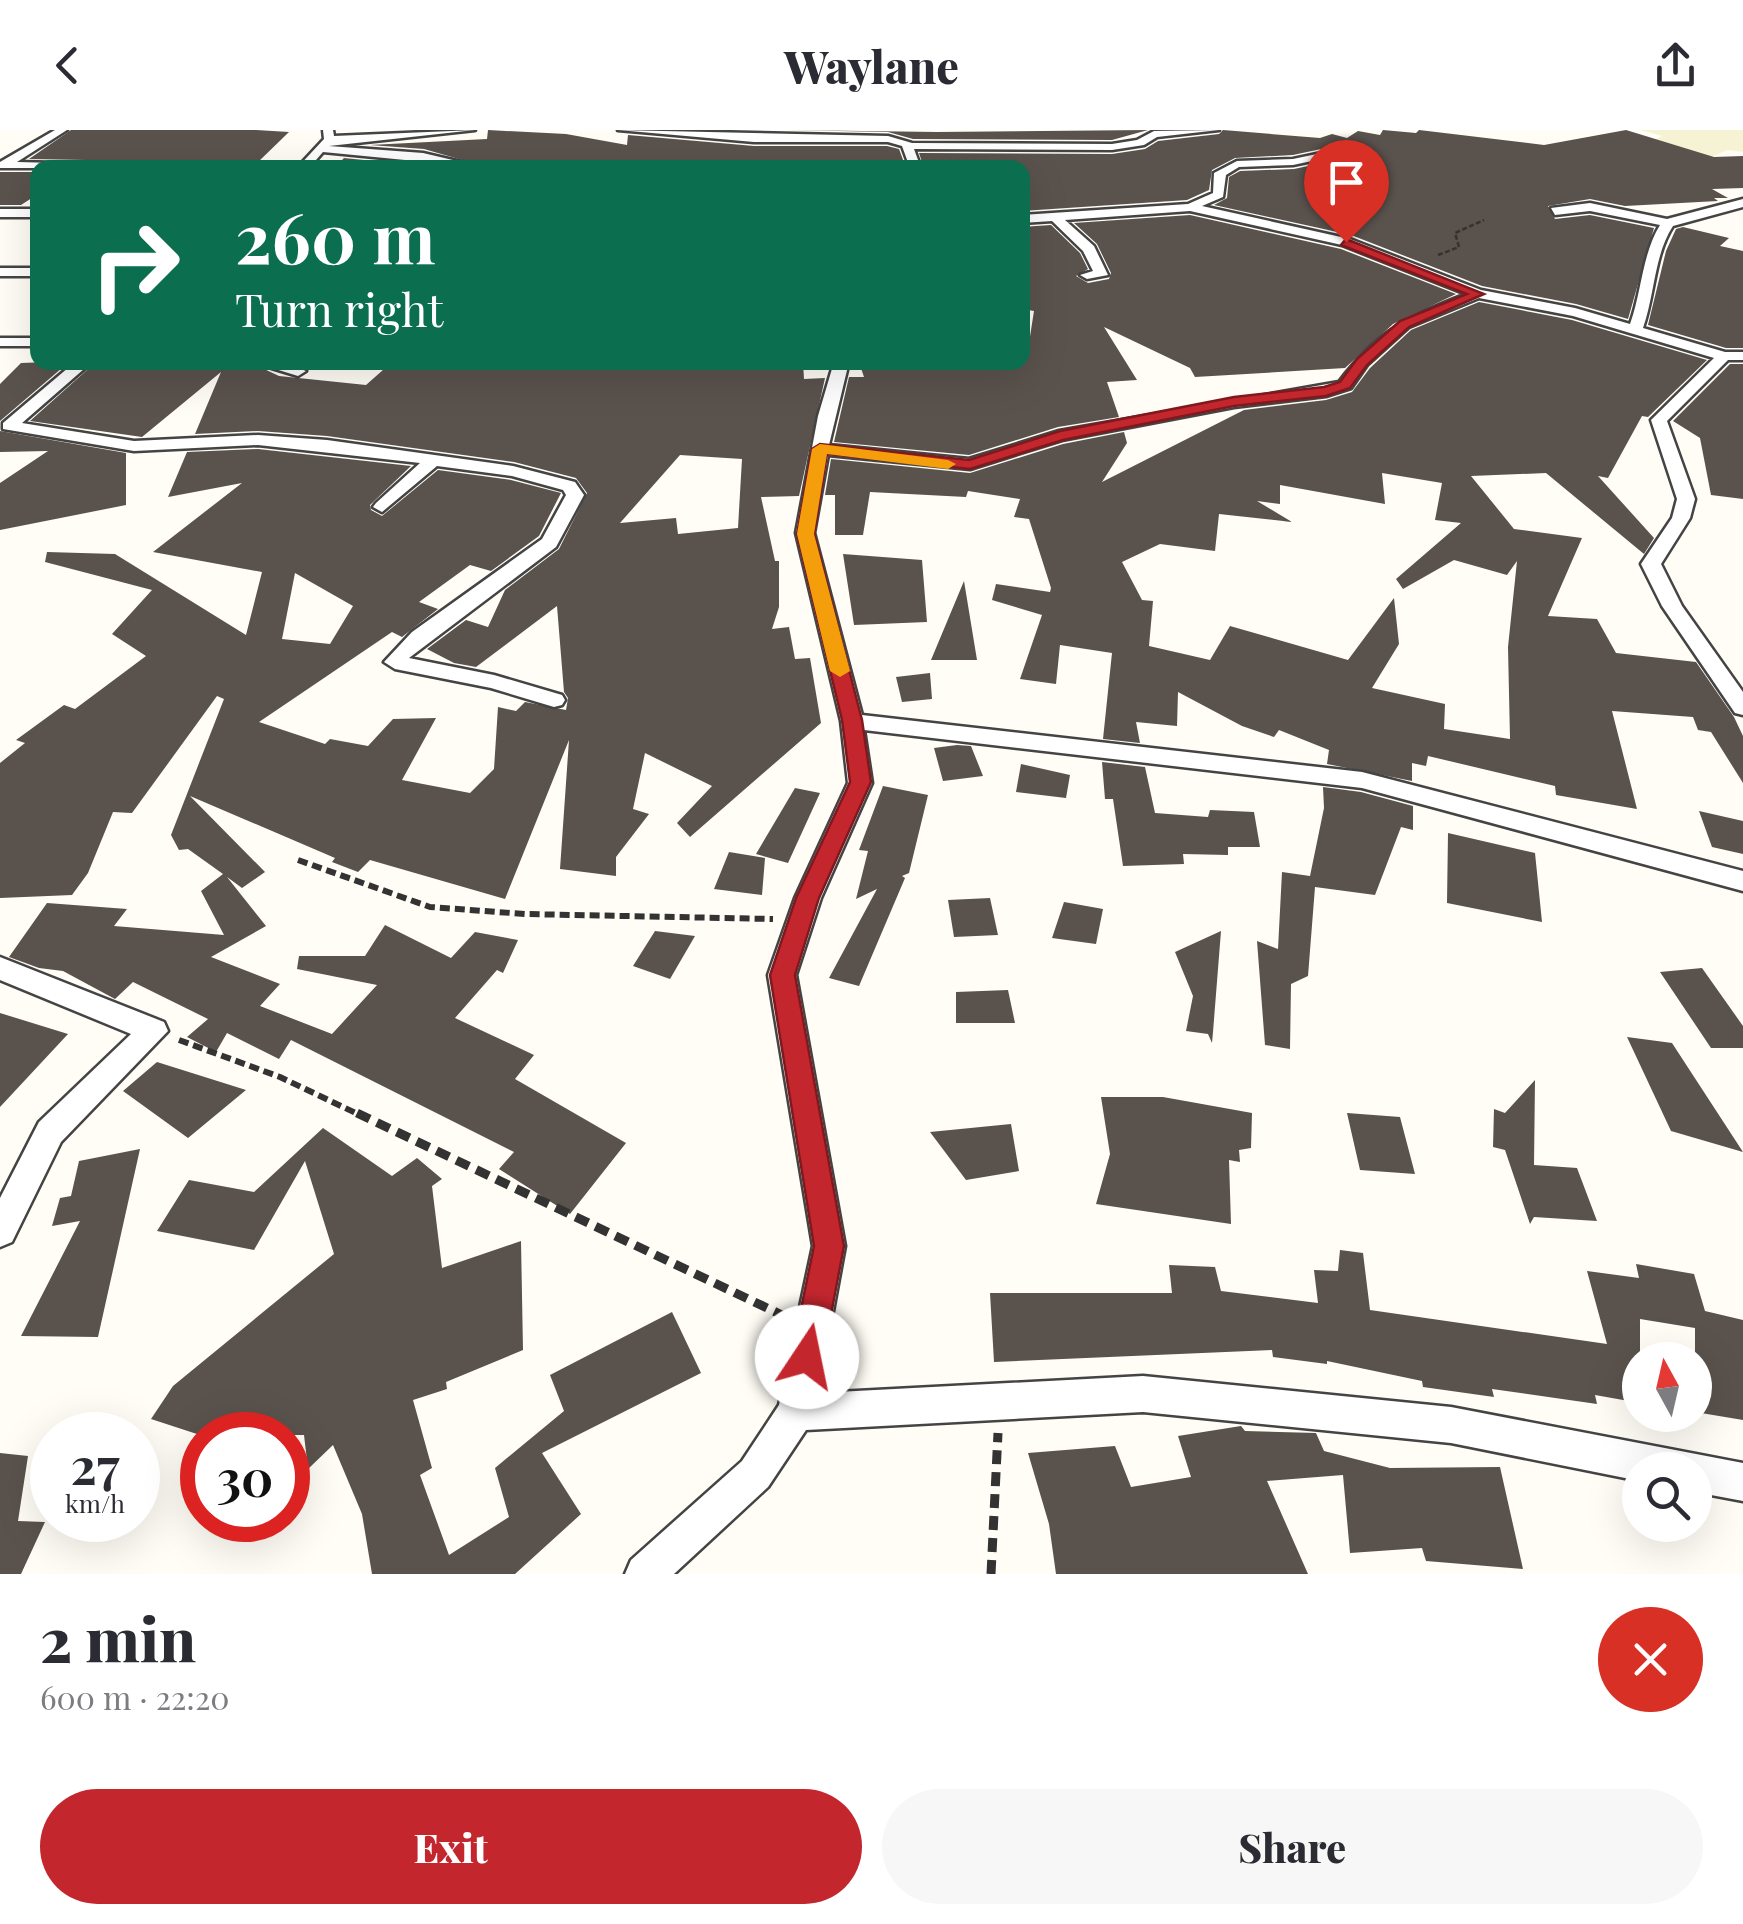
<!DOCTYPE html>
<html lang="en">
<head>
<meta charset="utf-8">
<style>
	:root { --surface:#fff; --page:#f7f7f7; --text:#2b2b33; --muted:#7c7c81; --accent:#c4262e }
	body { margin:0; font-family:"Playfair Display",serif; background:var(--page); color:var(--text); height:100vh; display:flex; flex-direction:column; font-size:38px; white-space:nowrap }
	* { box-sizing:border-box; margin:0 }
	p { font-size:32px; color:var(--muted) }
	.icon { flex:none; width:55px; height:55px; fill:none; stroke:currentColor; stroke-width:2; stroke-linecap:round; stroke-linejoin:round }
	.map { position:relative; height:1444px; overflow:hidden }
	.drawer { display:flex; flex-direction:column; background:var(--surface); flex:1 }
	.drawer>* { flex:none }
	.top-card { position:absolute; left:30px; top:30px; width:1000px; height:210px; border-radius:20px; box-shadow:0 10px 40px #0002; background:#0b6e4f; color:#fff; overflow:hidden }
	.needle { width:65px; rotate:352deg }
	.tools { position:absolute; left:1622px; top:1212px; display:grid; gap:20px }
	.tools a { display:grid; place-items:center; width:90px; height:90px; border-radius:50%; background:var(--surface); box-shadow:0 10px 40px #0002; font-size:50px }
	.speed { position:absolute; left:30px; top:1282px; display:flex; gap:20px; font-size:50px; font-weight:700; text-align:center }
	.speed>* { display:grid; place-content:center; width:130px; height:130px; border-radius:50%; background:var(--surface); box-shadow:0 10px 40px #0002; line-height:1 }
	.speed small { font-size:25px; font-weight:400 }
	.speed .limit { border:15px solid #d22; background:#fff; color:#111 }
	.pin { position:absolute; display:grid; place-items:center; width:85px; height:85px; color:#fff; margin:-102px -42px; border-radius:50% 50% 50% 0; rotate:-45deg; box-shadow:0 0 10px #0007 }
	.pin .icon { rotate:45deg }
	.me { position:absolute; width:110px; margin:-55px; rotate:11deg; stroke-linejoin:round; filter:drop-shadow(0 0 8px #0008) }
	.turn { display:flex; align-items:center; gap:35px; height:210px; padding:0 40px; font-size:45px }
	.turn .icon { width:130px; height:130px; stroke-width:2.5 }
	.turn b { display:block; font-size:70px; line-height:85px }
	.round { display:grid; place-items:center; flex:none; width:105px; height:105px; border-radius:52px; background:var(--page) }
	.summary { display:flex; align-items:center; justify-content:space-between; height:170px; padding:0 40px }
	h1 { font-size:60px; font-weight:800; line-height:75px }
	.action { display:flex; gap:20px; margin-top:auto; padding:20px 40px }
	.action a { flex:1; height:115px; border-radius:60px; background:var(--accent); color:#fff; font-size:40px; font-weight:800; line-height:115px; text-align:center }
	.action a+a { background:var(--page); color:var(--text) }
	header { display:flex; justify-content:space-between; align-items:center; height:130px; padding:0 40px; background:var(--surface); font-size:45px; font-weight:800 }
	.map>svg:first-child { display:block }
	.farmland { fill:#f6f3d4 }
	.building { fill:#5a524d; fill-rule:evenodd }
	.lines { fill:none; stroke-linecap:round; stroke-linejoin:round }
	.street-casing { stroke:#444; stroke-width:5 }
	.path-far2 { stroke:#333; stroke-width:2.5; stroke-dasharray:5 2.5; stroke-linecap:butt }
	.path-far1 { stroke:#333; stroke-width:6; stroke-dasharray:10 5; stroke-linecap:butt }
	.path { stroke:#333; stroke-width:9; stroke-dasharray:14 8; stroke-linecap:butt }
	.street { fill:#fff; fill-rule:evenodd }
	.route { fill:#c4262e; stroke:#7f191e; stroke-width:2.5 }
	.slow { fill:#f59e0b }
</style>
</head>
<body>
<header><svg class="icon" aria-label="back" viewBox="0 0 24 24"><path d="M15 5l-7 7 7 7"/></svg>Waylane<svg class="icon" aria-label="share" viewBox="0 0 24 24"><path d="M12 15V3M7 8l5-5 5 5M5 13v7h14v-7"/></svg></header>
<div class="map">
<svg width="1743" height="1444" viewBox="0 0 1743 1444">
	<rect width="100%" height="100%" fill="#fffdf5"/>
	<path class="farmland" d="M1641,0H1743V22L1727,20L1678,43L1617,30L1662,6Z"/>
	<path class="building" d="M71,0H256L289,2L257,33L29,29Z
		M488,0L566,4L627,15L628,5L754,16H887L899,19L906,38H490L424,19L370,15L487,9Z
		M787,0L937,2L1148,0L1112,10L913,9L888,2Z
		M1223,0L1320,8L1332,4L1347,8L1358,1L1380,5L1383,0L1416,3L1419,0L1544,15L1626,0L1714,27L1743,26V58L1712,59L1728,68H1714L1718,71L1625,76L1590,69L1548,76L1555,89L1590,85L1654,98L1628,189L1576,174L1482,156L1351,105L1214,75L1227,68L1229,47L1240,41L1294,39L1360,25L1362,19L1354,12L1293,25L1235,28L1212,40L1209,60L1187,70L1022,81V38H924L919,23L1112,24L1145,19L1158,11L1219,4Z
		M344,28L443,38H334Z
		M0,42H38V64L21,75H0Z
		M1190,85L1341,119L1456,164L1393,194L1345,238L1195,247L1190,238L1104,197L1137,250L1107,252L1119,287L1058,297L969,325L834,312L849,247H864L859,232H1026L1034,181L1022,179V97L1051,95L1080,123L1088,139L1076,146L1088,153L1109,149L1111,143L1097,114L1074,93Z
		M1683,97L1729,108L1720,116L1743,121V218H1726L1648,195L1666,121L1676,99Z
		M1479,172L1572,190L1707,230L1648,287L1642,286L1608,348L1598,346L1654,408L1644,424L1546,343L1471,346L1514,399L1582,408L1548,486L1597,489L1616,523L1696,532L1734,587L1743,606V653L1711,602L1698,600L1693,587L1612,581L1637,679L1556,665L1555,656L1428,626L1426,636L1412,633V651L1327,634L1329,620L1279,600L1274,607L1242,596L1178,562L1177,596L1136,592L1140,613L1103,609L1112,523L1060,515L1056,554L1020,549L1042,485L992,470L996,454L1050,462L1051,458L1029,389L1014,387L1020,369L968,361L966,367L870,362L863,405H835V365H825L831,329L970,343L1063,314L1124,302L1127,313L1102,352L1244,280L1326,270L1352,262L1370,238L1411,200ZM1382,343L1442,353L1435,390L1461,393L1396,449L1403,459L1454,430L1507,445L1517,431L1508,517L1510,609L1444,599L1445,574L1372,558L1399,514L1394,468L1348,530L1230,496L1210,530L1149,516L1153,471L1142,470L1122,432L1160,414L1215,421L1219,384L1292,392L1257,371L1280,374V355L1385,374Z
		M49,232H69L0,291V254L21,233Z
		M96,232H249L279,246L366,255L392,232H703L715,238L721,232H803L804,249L825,248L799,366L761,367L775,431H779V477L772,499L789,497L795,529L810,528L821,593L690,707L677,693L712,656L645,623L633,679L649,684L616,727V746L560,739L569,610L505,769L370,730L358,742L332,732L335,728L190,666L265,742L242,758L227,747L266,796L211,827L280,854L260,876L332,904L377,855L297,839L299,826H365L385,795L451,828L475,802L518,810L503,843L497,840L455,888L534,925L515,949L626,1013L570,1084L499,1039L514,1022L291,910L279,929L227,903L216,922L187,907L208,889L133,852L115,869L63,841L39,838L9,827L47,773L127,779L114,796L224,805L201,761L223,744L188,719L179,720L171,705L224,569L217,566L132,683L113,682L88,743L72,765L0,768V633L25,613L16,610L64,575L75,579L146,526L112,504L152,460L45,432L47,422L115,424L246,505L262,442L153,422L242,353L168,367L187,322L258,319L411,336L370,375L371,380L382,386L438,340L511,350L561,363L539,406L491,441L470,435L419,472L438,479L402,507L392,502L259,592L325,614L330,609L368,616L393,589L436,588L402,650L470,663L494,639L498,577L516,581L525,572L566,580L568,568L564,562L557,476L476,537L454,533L427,519L466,490L488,497L505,460L559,419L587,363L576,348L514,332L327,306L258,301L195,304L221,242L142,307L30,291ZM680,325L742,329L738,398L678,404L676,388L620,393ZM295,443L353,476L330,514L282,509Z
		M1730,234H1743V369L1711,365L1700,308L1673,291Z
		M0,301L126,323V375L0,400V353L48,321L0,322Z
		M843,424L922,430L927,492L854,495Z
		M964,451L977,530H931Z
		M930,543L932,569L902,572L896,547Z
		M957,615L971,616L983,646L943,651L934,618Z
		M1102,632L1145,637L1155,683L1208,687L1210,680L1254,682L1260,717H1228V725L1183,724L1184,734L1123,736L1113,669H1105Z
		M1021,634L1070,645L1066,668L1016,662Z
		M883,656L928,665L909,743L902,746L905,748L859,856L829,848L877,759L856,769L868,721L859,720Z
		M1323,657L1361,662L1413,676V700L1401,697L1375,765L1315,757L1308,846L1291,854L1290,919L1265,915L1257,811L1278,819L1282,742L1310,746L1324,678Z
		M795,658L820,663L788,733L756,724Z
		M1699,681L1743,691V724L1712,717Z
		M1448,703L1535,723L1542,792L1447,773Z
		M729,722L765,728L762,765L714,759Z
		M990,768L998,805L954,807L948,770Z
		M1064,772L1103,779L1096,814L1052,808Z
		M655,801L695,806L670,849L633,836Z
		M1221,801L1213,902L1212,913L1208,904L1186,901L1193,866L1175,822Z
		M1702,838L1743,896V918H1711L1660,842Z
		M1008,860L1015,893H956V862Z
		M0,883L68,904L0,977Z
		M1627,907L1672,913L1743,1022L1671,1001Z
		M157,932L246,960L188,1008L123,961Z
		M1535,950L1534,1035L1577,1038L1597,1091L1534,1087L1530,1094L1505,1020L1493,1017L1494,979L1505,983Z
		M1101,967H1163L1252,983L1251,1018L1239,1020L1240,1032L1229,1030L1231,1094L1096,1074L1110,1024Z
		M1347,983L1400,987L1415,1044L1360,1040Z
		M1011,994L1019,1041L966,1050L930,1002Z
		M323,998L392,1046L417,1028L442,1049L432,1056L442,1138L521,1111L523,1220L446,1252L447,1259L413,1270L432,1338L420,1345L449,1425L509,1387L495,1338L564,1281L550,1245L672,1182L701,1243L542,1323L581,1384L515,1444H372L362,1384L333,1315L308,1339L304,1305H200L151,1289L173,1256L334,1124L305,1031L254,1120L157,1101L189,1050L254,1062Z
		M140,1019L98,1207L21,1206L80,1091L52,1096L60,1068L71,1066L79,1031Z
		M1340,1120L1363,1123L1370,1180L1607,1214L1587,1141L1639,1148L1636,1134L1694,1144L1705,1181L1743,1190V1290L1695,1282V1198L1640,1189V1273L1595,1265L1597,1274L1492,1259L1494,1267L1423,1257L1422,1251L1327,1231V1234L1273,1227L1272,1220L994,1232L990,1163H1172L1169,1135L1215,1137L1221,1161L1318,1173L1314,1140L1338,1141Z
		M1241,1296L1245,1301L1316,1303L1324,1321L1390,1338L1500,1337L1523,1439L1426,1431L1422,1418L1350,1423L1343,1345L1267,1351L1308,1444H1056L1049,1394L1028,1323L1115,1316L1131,1357L1191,1347L1178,1306Z
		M0,1323L28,1326L18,1391L45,1392L21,1444H0Z"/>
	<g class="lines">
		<defs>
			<path id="street" d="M55,0H67L17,32L259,38H0V32Z
				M323,0H333L334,6L475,0L329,16L423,23L487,38L323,22L309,38H297L324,9Z
				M618,0L888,6L912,13L1112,14L1137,10L1154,1L1219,0L1157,7L1144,15L1112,20L914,19L921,38H910L902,16L888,12H754Z
				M1355,16L1359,21L1293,35L1239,37L1226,45L1223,67L1202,76L1350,109L1481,160L1575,178L1630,194C1642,161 1642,124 1660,95L1590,81L1555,85L1551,78L1590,73L1667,89L1743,69V77L1673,96C1654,125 1655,164 1643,198L1725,222H1743V230H1728L1667,291L1695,369L1690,388L1661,434L1682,476L1743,562V585L1735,583L1662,476L1641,434L1672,388L1677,369L1651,290L1714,228L1573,186L1479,168L1409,197L1367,235L1351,258L1326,266L1234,277L1062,310L970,339L828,325L814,403L862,585L1362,642L1743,741V761L1362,658L864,600L872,653L821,768L796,845L845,1116L818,1263L1143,1246L1451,1277L1743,1333V1371L1695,1362V1340H1640V1351L1451,1313L1143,1282L806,1300L768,1357L674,1444H625L631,1430L742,1331L779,1275L813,1116L768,845L795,768L848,653L841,591L796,403L818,286L834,232H849L829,315L969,329L1059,301L1339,252C1378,200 1408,187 1466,164L1342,115L1190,81L1065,90L1094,116L1108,145L1087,149L1080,145L1093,141L1083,121L1052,91L1022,93V85L1188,74L1213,63L1214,43L1237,31L1293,29Z
				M0,79H38V87H0Z
				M0,138H38V146H0Z
				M0,208H38V216H0Z
				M75,232H92L22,293L134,311L258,305L327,310L513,336L575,352L584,365L556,417L409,528L494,545L562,565L565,570L562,575L554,577L491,558L395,539L384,532L412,502L542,409L566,365L563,360L512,346L437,336L382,382L373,377L376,373L420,333L258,315L134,321L3,299V293Z
				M252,232H281L306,241L298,246Z
				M0,827L164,892L168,901L61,1012L12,1112L0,1117V1068L39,992L131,904L0,850Z"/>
		</defs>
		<use href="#street" class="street-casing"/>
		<path class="path-far2" d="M1438,125L1459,117L1455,103L1484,90"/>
		<path class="path-far1" d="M298,730L430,777L525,784L773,789
			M179,910L280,947L362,986"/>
		<path class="path" d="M357,983L786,1187
			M991,1444L998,1303"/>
		<use href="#street" class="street"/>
	</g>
	<path class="route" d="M1346,109L1484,164L1409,197L1367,235L1350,258L1326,266L1234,276L1063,310L970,339L827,324L814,404L862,590L871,652L819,768L795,845L844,1116L823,1227L818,1239L807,1243L795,1239L791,1227L814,1116L770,845L796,768L850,652L842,590L797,404L812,319L820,314L969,330L1060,301L1234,267L1324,257L1340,252L1357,229L1400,191L1467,164L1341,115Z"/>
	<path class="slow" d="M820,314L948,330L956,334L948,339L827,324L814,404L850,541L840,547L830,541L797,404L812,319Z"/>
</svg>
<div class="tools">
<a><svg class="needle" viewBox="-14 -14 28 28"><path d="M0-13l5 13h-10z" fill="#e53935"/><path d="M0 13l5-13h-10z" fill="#7c7c81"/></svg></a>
<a><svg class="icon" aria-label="search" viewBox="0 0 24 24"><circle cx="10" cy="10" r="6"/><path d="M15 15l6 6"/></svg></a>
</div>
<div class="speed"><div>27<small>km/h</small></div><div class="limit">30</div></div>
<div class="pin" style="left:1346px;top:112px;background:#d93025"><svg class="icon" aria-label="arrive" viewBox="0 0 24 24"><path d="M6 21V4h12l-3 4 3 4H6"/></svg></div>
<svg class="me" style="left:807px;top:1227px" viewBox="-20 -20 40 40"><circle r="19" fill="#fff"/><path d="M0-13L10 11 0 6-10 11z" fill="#c4262e"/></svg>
<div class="top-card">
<div class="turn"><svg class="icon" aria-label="right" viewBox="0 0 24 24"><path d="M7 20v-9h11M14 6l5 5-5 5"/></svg><div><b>260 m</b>Turn right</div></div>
</div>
</div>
<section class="drawer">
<div class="summary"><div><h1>2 min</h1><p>600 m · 22:20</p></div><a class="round" style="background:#d93025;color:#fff"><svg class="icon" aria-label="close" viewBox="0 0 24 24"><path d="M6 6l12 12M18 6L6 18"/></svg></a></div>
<div class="action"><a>Exit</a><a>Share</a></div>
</section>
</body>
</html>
